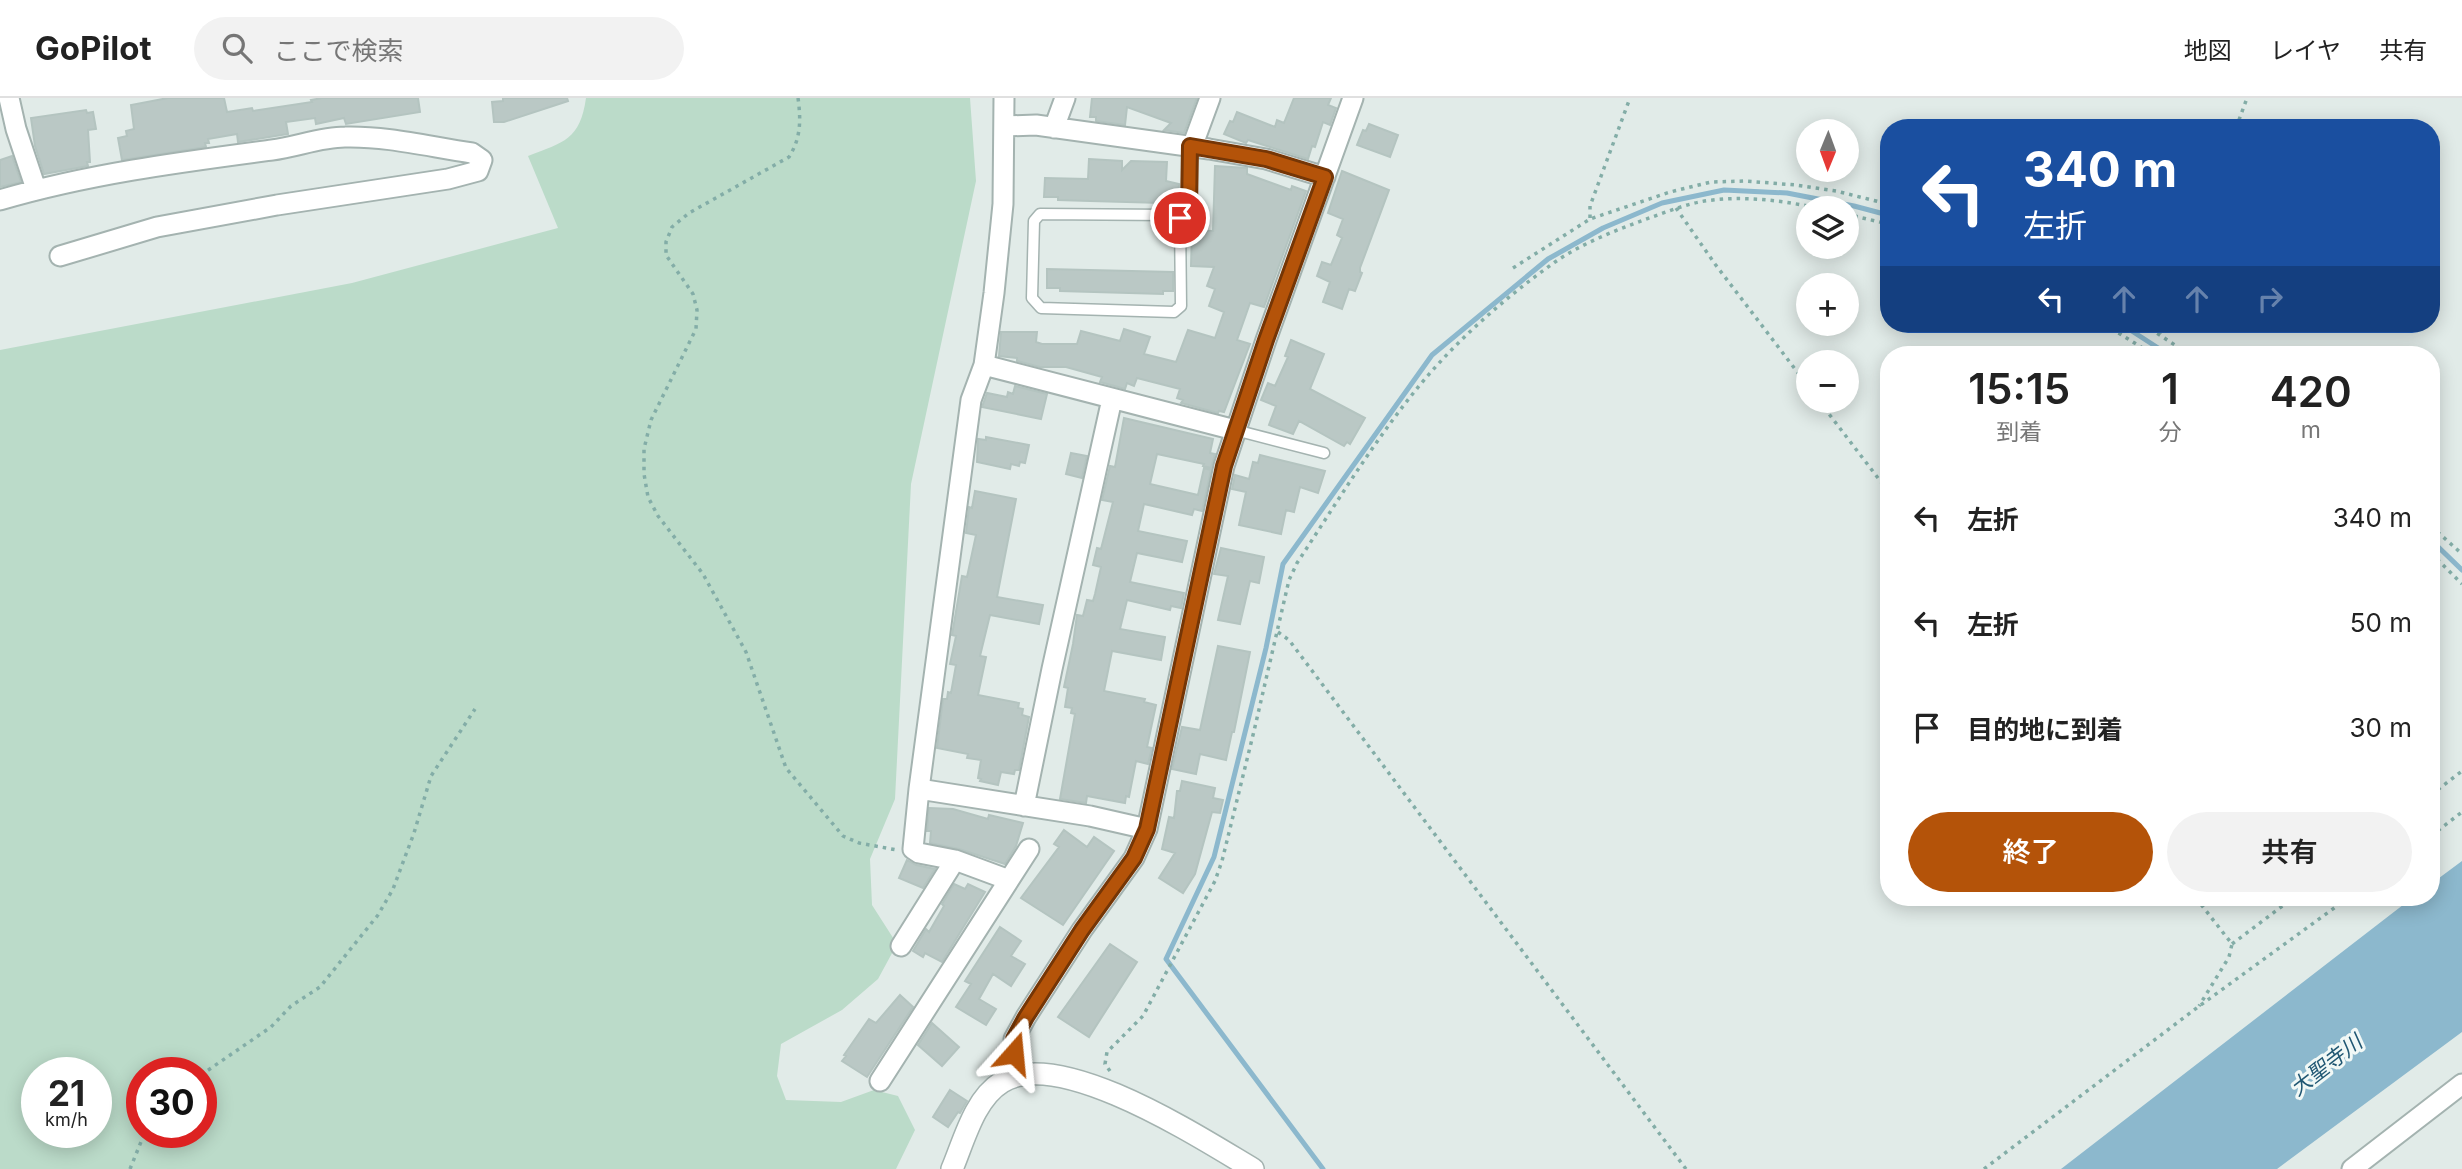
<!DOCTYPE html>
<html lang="ja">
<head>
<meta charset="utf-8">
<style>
	:root { --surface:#fff; --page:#f2f2f2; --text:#222; --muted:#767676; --line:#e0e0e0; --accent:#b45309 }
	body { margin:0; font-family:Inter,"Noto Sans JP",sans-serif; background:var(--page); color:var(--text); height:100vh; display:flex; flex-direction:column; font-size:26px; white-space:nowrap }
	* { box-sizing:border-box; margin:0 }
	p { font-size:23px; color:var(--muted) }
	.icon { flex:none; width:38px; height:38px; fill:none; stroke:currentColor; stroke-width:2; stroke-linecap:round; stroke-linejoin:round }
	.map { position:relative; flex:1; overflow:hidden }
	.details { position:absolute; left:1880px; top:248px; width:560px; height:560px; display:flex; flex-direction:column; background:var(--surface); border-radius:28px; box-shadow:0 4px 18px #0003 }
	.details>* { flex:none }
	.hud { position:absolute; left:1880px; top:21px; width:560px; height:214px; border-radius:28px; box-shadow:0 4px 18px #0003; background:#1a4fa0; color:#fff; overflow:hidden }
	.needle { width:46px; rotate:181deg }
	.tools { position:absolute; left:1796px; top:21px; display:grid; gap:14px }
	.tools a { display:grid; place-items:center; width:63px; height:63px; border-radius:50%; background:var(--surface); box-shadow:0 4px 18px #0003; font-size:35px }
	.speed { position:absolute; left:21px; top:959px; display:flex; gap:14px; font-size:35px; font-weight:700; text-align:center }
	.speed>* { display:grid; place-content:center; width:91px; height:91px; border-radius:50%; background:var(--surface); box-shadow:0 4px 18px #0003; line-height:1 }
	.speed small { font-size:18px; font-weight:400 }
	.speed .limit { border:10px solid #d22; background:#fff; color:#111 }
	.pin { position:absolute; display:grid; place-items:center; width:60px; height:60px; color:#fff; margin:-30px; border:4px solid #fff; border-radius:50%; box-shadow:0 2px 7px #0007 }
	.me { position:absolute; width:77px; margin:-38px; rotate:18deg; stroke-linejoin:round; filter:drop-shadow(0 0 5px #0008) }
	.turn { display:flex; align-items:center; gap:24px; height:147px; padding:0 28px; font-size:32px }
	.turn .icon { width:91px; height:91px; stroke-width:2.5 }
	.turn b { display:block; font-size:49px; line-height:60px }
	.lanes { display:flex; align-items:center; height:66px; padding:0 28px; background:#0003; justify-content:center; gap:35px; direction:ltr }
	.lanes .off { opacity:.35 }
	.eta { display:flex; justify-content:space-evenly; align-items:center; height:119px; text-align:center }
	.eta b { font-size:42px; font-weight:600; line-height:49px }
	.primary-button { display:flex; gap:14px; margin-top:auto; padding:14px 28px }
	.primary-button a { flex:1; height:80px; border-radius:42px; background:var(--accent); color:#fff; font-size:28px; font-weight:600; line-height:80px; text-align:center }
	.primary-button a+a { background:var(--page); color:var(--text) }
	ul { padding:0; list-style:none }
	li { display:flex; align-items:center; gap:21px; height:105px; padding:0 28px }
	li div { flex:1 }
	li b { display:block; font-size:26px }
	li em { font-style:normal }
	header { display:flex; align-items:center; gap:42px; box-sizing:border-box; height:98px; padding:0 35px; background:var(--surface); border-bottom:2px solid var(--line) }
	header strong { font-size:33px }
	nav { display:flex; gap:38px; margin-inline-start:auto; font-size:24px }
	.search { width:490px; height:63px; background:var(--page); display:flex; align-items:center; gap:18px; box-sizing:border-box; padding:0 24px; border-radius:38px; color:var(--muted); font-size:26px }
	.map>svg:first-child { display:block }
	.green { fill:#bbdbc9; fill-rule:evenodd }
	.water { fill:#8cb8cd }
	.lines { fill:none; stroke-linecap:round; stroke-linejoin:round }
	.stream { stroke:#8cb8cd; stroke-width:5 }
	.building { fill:#bac8c5; stroke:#b4c4c0; stroke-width:2 }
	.service-casing { stroke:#a4b3b0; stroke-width:13 }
	.minor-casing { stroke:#a4b3b0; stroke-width:23 }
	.tertiary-casing { stroke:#a4b3b0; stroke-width:24 }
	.path { stroke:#83ada7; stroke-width:3.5; stroke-dasharray:3.5 5; stroke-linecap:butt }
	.service { stroke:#fff; stroke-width:10 }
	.minor { stroke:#fff; stroke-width:19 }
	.tertiary { stroke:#fff; stroke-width:21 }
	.route-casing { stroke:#753606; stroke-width:18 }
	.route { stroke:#b45309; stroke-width:12 }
	.labels { text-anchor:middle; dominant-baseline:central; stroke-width:6; stroke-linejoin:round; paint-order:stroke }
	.water-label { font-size:21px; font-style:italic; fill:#205773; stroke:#f1f8f6 }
</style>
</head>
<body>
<header>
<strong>GoPilot</strong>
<div class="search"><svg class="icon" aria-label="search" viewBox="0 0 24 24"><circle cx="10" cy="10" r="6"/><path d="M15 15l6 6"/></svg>ここで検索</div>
<nav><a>地図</a><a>レイヤ</a><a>共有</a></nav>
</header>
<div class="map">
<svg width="2462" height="1071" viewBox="0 0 2462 1071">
	<rect width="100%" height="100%" fill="#e1ebe8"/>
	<path class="green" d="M586,0H970L976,83L911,386L895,701L870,761L872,807L897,846L878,881L842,912L781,946L777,978L786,1002L841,1004L874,992L898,998L915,1032L896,1071H0V252L352,185L558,130L528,58C564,44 580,42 586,0ZM37,975H96V1034H37ZM142,975H201V1034H142Z"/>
	<path class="water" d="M2462,763V934L2277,1071H2061L2412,800H2431V786Z"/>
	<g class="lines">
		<path class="stream" d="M2121,226L2169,257
			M2431,442L2462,472
			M1323,1071L1166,861L1214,759L1266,550L1283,466L1432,257L1548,161L1603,130L1662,105L1724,92L1787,95L1854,108L1888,117"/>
	</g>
	<path class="building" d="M168,0H224L227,14L252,10L253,13L312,4L311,2L322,0H418L420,14L346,26L344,20L316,26L315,20L286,24L288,36L238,44L237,36L208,41L209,45H205L206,49L122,62L118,40L127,38L126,33L134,31L131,7Z
		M503,0H567L568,3L504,24H494L492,4L503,3Z
		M1092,0H1197L1184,35L1164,32L1171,25L1127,9L1125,27L1096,23V19H1090Z
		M1294,0H1331L1328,7L1336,10L1330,27L1323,24L1315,49L1312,48L1308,61L1248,42L1246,45L1224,36L1230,23L1233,24L1237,14L1275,29L1277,22L1284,25Z
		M86,12L87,15L93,14L96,31L88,32L90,64H87L88,68L44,76L35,48L31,20Z
		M1369,26L1398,37L1390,59L1357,47L1363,32L1366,33Z
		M12,58L21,84L0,89V62Z
		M1089,61L1122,63V72L1131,63L1167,64L1166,83L1179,86L1178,102H1162V105L1090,103L1058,102V99H1044L1045,80L1088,81Z
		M1215,68L1247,70V76L1291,92L1292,88L1306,93L1264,209L1250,205L1237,242L1250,246L1224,314L1219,313L1218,315L1181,305L1183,302L1177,300L1180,291L1137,280L1134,288L1127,285L1125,291L1100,284L1102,279L1066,269H1040L1017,263V260L999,258L1001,234H1037L1036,244L1042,246H1077L1081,233L1120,243L1124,231L1150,239L1144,256L1176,264L1188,232L1215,240L1224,214L1209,208L1215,191L1207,188L1214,169L1191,168L1192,132L1213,133Z
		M1342,73L1389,92L1360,170V174L1362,175L1355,193L1349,191L1342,211L1323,204L1330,184L1317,178L1322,164L1331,167L1342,140L1337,137L1343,121L1328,115Z
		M1047,171L1173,174V193H1163V196L1060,193V190H1047Z
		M1291,242L1324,256L1310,291L1365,320L1350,346L1347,344L1344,348L1299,323L1293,336L1269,327L1276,308L1261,302L1268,285L1275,288L1288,259L1285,258Z
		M1015,288L1047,296L1041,321L982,309L987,295L1007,299L1008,294L1013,296Z
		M1124,320L1213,341L1210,355L1215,356L1211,370L1203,368L1204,366L1157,356L1150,386L1198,397L1204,370L1211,372L1202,413L1194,411L1192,417L1144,406L1138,433L1187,443L1182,464L1137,455L1130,484L1184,495L1181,510L1171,508L1170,512L1127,502L1120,531L1165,539L1161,562L1112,553L1104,593L1145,601L1144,604L1156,607L1147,649L1152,650L1148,666L1136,663L1129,699L1126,698L1125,705L1087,698L1086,705L1060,701L1075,616L1071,615L1072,610L1065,609L1068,590L1064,589L1073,546L1077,517L1083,518L1087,502L1093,503L1095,496L1101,469L1093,467L1097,450L1101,451L1113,404L1102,402L1110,368L1115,369Z
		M986,339L1029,347L1025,365L1020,364L1019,368L1011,366L1010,371L977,364L978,341L986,342Z
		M1071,355L1087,358L1082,380L1066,376Z
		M1260,357L1325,373L1318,395L1300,389L1294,414L1286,412L1281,436L1239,427L1246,394L1232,391L1235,377L1249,381L1253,364L1258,365Z
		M975,393L1016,401L997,499L1043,507L1039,526L990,517L980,558L986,559L978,597L1019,605L1018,610L1023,611L1022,617L1029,619L1019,672H1015L1014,676L1001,674L998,687L980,683L981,681L978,680L981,662L967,660L968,656L937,650L943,601H947L948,594L951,595L956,567L950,566L956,538L952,537L962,478L967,479L976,437L966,435L969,409L972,410Z
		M1221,450L1264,459L1259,485L1250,483L1240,526L1218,522L1228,478L1214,476Z
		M1218,548L1250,554L1234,634H1232L1226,662L1200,656L1196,676L1172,671L1182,629L1200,632Z
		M1182,683L1215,690L1213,700L1223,702L1220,715L1212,714L1195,776L1183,795L1159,780L1175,755L1162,751L1169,719L1174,720L1177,693H1180Z
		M929,710L953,711L988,721L989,717L1023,725L1016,748L1005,766L959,751L930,745L931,733H927Z
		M1064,732L1087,749L1094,739L1114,753L1063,827L1021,800L1059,749L1054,746Z
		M907,762L916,767L935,771L923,790L899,780Z
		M954,786L965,791L968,786L985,794L942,864L925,855L923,859L913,853L926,831L929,834L944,808L942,806Z
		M1000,829L1021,843L1011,858L1025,866L1011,888L993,876L979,901L996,911L986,927L956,909L971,886L965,883Z
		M1110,846L1137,864L1089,939L1058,919Z
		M900,897L913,909L867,979L842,963L846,958L844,957L869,921L876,925Z
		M932,925L959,949L942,968L918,947Z
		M950,992L967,1003L960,1015L958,1014L948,1029L933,1019Z"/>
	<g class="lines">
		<defs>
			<path id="service" d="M1180,120L1169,117L1040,116L1034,123L1032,200L1041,210L1174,214L1181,208L1180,120L1189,111L1190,48
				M1235,332L1324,355"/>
			<path id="minor" d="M9,0L16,31L36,91
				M1004,0L1003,106L994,195L984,267L971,302L919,691L1090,718L1147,731
				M1005,28L1036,27L1209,51L1266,61L1325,79
				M1054,30L1065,0
				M1192,49L1210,0
				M0,102C88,76 181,64 272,52C296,49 321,39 345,39C388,38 430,49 472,55L482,62L478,73L448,81L277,107L157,129L60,158
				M984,267L1235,332
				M919,691L913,751L919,755L955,762L1009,782
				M1024,708L1052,571L1112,301
				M901,848L955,762
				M1015,978L1014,941L1026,919L1082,832L1134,760L1147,731L1224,368L1266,242L1353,0
				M880,983L1029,751
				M2352,1071L2462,986"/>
			<path id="tertiary" d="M952,1071C964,1043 974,1001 1002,984C1060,948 1202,1041 1253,1071"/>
		</defs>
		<use href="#service" class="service-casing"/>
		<use href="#minor" class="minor-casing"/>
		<use href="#tertiary" class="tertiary-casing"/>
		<path class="path" d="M798,0C801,22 801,40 789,59L689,115L672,129L666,144V157L693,196L697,212L696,231L651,322L644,351V376L648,399L658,418L703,476L746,554L786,670L843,738L859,745L897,752
			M2236,30L2247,0
			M1676,110L1715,166L1808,288
			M1846,116L1888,126
			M1590,120V108L1630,0
			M1513,170L1590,121L1670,94L1711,84L1745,83L1796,87L1836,93L1888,106
			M2104,226L2154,257
			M2143,226L2190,257
			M2160,235L2165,226
			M1819,303L1888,393
			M2431,428L2462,456
			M2431,455L2462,486
			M1278,534L1289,542L1686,1071
			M2431,697L2462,673
			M2431,738L2462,714
			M2196,800L2232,846L2229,859L2199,908
			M2232,846L2293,800
			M1110,973L1105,966L1107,954L1143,918L1215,783L1222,763L1254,633L1289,482L1297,465C1334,409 1369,351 1411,298C1451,247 1503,201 1555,164C1584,144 1619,131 1652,119C1672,112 1691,104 1713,102C1749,98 1783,103 1818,110
			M201,977L271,929L291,908L320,889L378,817L393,791L414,735L431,678L475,611
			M130,1071L145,1034
			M1984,1071L2198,909L2348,800"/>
		<use href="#service" class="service"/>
		<use href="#minor" class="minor"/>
		<use href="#tertiary" class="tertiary"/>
	</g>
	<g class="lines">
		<defs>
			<path id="route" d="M1014,955V941L1026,919L1082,832L1134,760L1147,731L1224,368L1266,242L1325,79L1266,61L1190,48L1189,111L1180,120"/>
		</defs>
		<use href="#route" class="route-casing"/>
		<use href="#route" class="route"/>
	</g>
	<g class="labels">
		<g class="water-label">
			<text transform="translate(2326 967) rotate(-38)">大聖寺川</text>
		</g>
	</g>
</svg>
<div class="tools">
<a><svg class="needle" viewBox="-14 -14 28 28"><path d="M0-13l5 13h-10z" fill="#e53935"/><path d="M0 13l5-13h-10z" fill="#767676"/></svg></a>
<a><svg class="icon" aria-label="layers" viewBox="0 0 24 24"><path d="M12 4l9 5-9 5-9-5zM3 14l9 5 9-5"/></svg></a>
<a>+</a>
<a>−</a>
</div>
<div class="speed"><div>21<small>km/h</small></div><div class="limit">30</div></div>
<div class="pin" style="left:1180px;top:120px;background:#d93025"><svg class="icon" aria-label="arrive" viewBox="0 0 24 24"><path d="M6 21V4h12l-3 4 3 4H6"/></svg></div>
<svg class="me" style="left:1014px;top:955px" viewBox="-20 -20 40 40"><path d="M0-17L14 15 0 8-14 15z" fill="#b45309" stroke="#fff" stroke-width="4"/></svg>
<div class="hud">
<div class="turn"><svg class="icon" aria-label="left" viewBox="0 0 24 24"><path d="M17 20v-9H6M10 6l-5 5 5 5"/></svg><div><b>340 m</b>左折</div></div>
<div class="lanes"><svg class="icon" aria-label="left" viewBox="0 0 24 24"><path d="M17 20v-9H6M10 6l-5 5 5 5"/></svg><svg class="icon off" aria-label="ahead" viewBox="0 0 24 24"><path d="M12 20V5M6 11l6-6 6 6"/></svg><svg class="icon off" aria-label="ahead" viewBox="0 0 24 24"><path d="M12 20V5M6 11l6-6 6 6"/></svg><svg class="icon off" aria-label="right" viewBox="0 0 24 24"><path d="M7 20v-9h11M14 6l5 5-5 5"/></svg></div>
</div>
<section class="details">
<div class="eta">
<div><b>15:15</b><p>到着</p></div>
<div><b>1</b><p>分</p></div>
<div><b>420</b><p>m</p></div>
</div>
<ul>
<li><svg class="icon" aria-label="left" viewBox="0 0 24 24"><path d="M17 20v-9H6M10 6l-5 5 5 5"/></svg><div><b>左折</b></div><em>340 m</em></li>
<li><svg class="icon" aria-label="left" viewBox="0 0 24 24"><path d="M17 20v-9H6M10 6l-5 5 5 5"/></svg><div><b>左折</b></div><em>50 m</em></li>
<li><svg class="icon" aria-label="arrive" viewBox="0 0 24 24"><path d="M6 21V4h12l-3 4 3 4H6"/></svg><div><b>目的地に到着</b></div><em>30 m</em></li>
</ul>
<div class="primary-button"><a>終了</a><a>共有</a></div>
</section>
</div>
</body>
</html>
